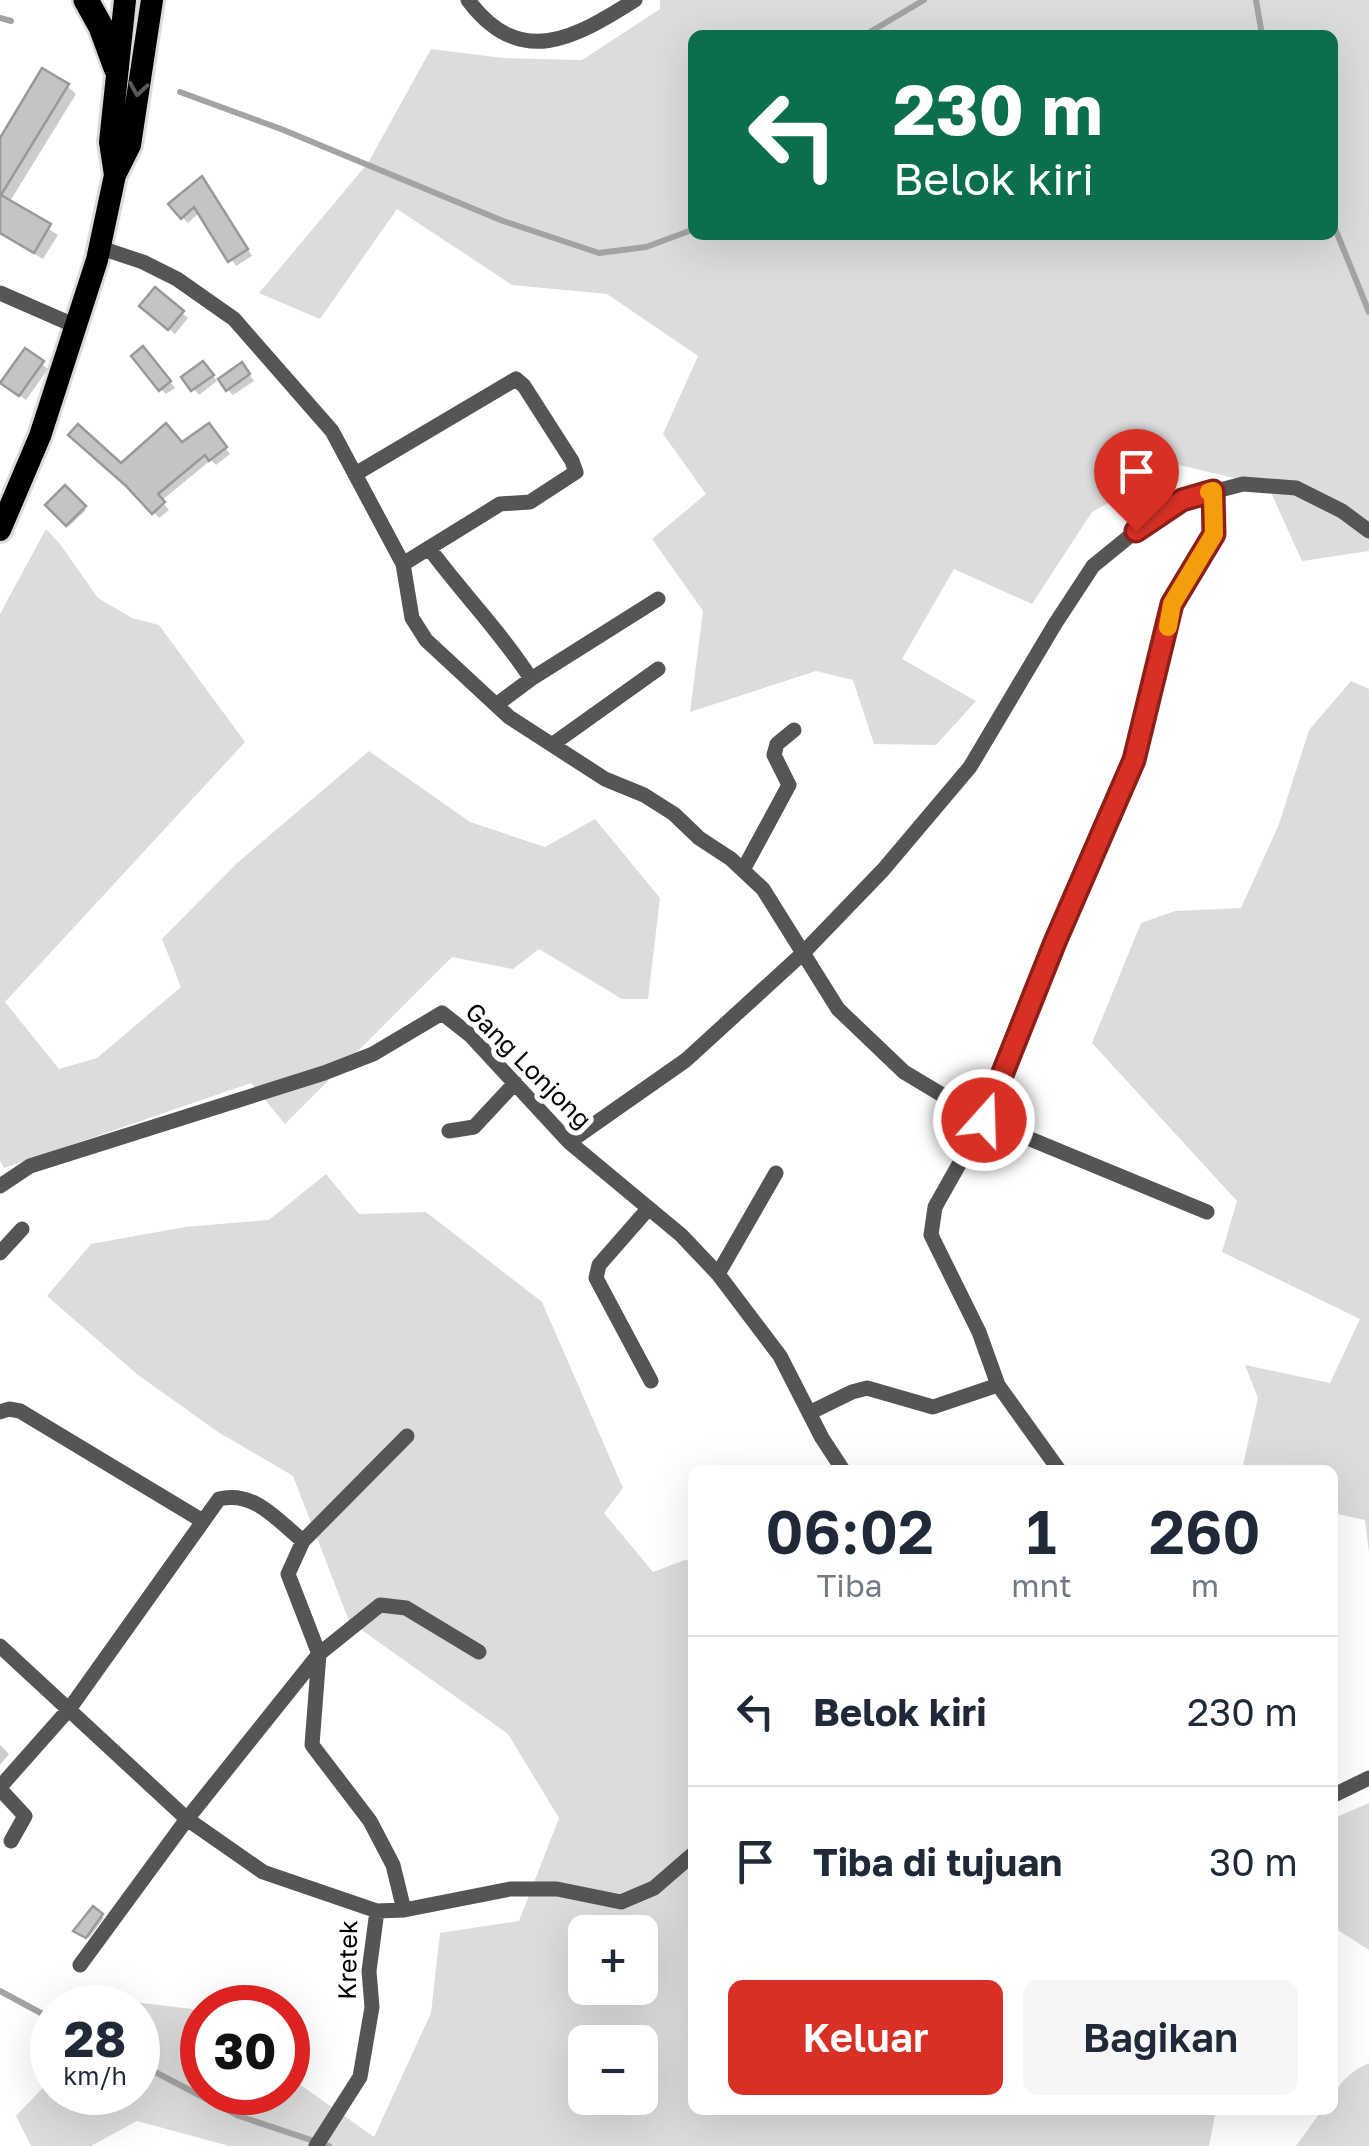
<!DOCTYPE html>
<html lang="id">
<head>
<meta charset="utf-8">
<style>
	:root { --surface:#fff; --page:#f6f6f7; --text:#1f2937; --muted:#747a83; --line:#e0e1e3; --accent:#d93025 }
	body { margin:0; font-family:"Golos Text",sans-serif; background:var(--page); color:var(--text); height:100vh; display:flex; flex-direction:column; font-size:38px; white-space:nowrap }
	* { box-sizing:border-box; margin:0 }
	p { font-size:32px; color:var(--muted) }
	.icon { flex:none; width:55px; height:55px; fill:none; stroke:currentColor; stroke-width:2; stroke-linecap:round; stroke-linejoin:round }
	.map { position:relative; flex:1; overflow:hidden }
	.side { position:absolute; left:688px; top:1465px; width:650px; height:650px; display:flex; flex-direction:column; background:var(--surface); border-radius:15px; box-shadow:0 10px 40px #0002 }
	.side>* { flex:none }
	.top-card { position:absolute; left:688px; top:30px; width:650px; height:210px; border-radius:15px; box-shadow:0 10px 40px #0002; background:#0b6e4f; color:#fff; overflow:hidden }
	.buttons { position:absolute; left:568px; top:1915px; display:grid; gap:20px }
	.buttons a { display:grid; place-items:center; width:90px; height:90px; border-radius:15px; background:var(--surface); box-shadow:0 10px 40px #0002; font-size:50px }
	.speed { position:absolute; left:30px; top:1985px; display:flex; gap:20px; font-size:50px; font-weight:700; text-align:center }
	.speed>* { display:grid; place-content:center; width:130px; height:130px; border-radius:50%; background:var(--surface); box-shadow:0 10px 40px #0002; line-height:1 }
	.speed small { font-size:25px; font-weight:400 }
	.speed .limit { border:15px solid #d22; background:#fff; color:#111 }
	.pin { position:absolute; display:grid; place-items:center; width:85px; height:85px; color:#fff; margin:-102px -42px; border-radius:50% 50% 50% 0; rotate:-45deg; box-shadow:0 0 10px #0007 }
	.pin .icon { rotate:45deg }
	.me { position:absolute; width:110px; margin:-55px; rotate:20deg; stroke-linejoin:round; filter:drop-shadow(0 0 8px #0008) }
	.turn { display:flex; align-items:center; gap:35px; height:210px; padding:0 40px; font-size:45px }
	.turn .icon { width:130px; height:130px; stroke-width:2.5 }
	.turn b { display:block; font-size:70px; line-height:85px }
	.eta { display:flex; justify-content:space-evenly; align-items:center; height:170px; text-align:center }
	.eta b { font-size:60px; font-weight:600; line-height:70px }
	.primary-button { display:flex; gap:20px; margin-top:auto; padding:20px 40px }
	.primary-button a { flex:1; height:115px; border-radius:15px; background:var(--accent); color:#fff; font-size:40px; font-weight:600; line-height:115px; text-align:center }
	.primary-button a+a { background:var(--page); color:var(--text) }
	ul { padding:0; list-style:none }
	li { display:flex; align-items:center; gap:30px; height:150px; padding:0 40px; border-top:2px solid var(--line) }
	li div { flex:1 }
	li b { display:block; font-size:38px }
	li em { font-style:normal }
	.map>svg:first-child { display:block }
	.green { fill:#dcdcdc; fill-rule:evenodd }
	.shadow { fill:#0003 }
	.lines { fill:none; stroke-linecap:round; stroke-linejoin:round }
	.stream { stroke:#a3a3a3; stroke-width:6 }
	.building { fill:#c4c4c4; stroke:#999; stroke-width:2.5 }
	.primary-casing { stroke:#dbdbdb; stroke-width:28 }
	.trunk-casing { stroke:#dbdbdb; stroke-width:30 }
	.minor { stroke:#555; stroke-width:15 }
	.primary { stroke:#000; stroke-width:22 }
	.trunk { stroke:#000; stroke-width:25 }
	.oneway { stroke:#595959 }
	.route-casing { stroke:#8d1f18; stroke-width:25 }
	.route { stroke:#d93025; stroke-width:18 }
	.slow { stroke:#f59e0b; stroke-width:18 }
	.labels { text-anchor:middle; dominant-baseline:central; stroke-width:10; stroke-linejoin:round; paint-order:stroke }
	.street-label { font-size:25px; fill:#000; stroke:#fff }
</style>
</head>
<body>
<div class="map">
<svg width="1369" height="2146" viewBox="0 0 1369 2146">
	<rect width="100%" height="100%" fill="#fff"/>
	<path class="green" d="M660,0H1369V551L1302,561L1268,486L1179,465L1092,512L1032,604L954,569L902,659L976,701L936,745L874,744L853,680L816,671L690,712L703,611L652,539L706,494L663,434L698,356L607,294L512,285L397,209L320,319L259,293L368,163L431,49L503,58L582,60L660,9ZM692,35H1332V235H692Z
		M46,529L60,544L98,598L132,618L159,625L245,742L5,1002L59,1069L97,1058L181,987L162,939L237,863L369,751L470,822L545,847L595,819L660,898L648,999H622L539,949L513,969L452,957L285,1124L251,1083L4,1168L0,1160V614Z
		M1351,681L1369,689V1553L1365,1520L1333,1513L1332,1470H1242L1258,1398L1245,1365L1330,1383L1360,1319L1222,1252L1237,1201L1092,1043L1141,923L1175,911L1241,908L1279,824L1309,730Z
		M326,1174L359,1214L426,1212L542,1302L623,1488L604,1513L653,1572L685,1560L692,1561V2110H1216L1209,2146H229L137,2121L91,2146H31L16,2116L52,2078V2092H138V2008L127,2007L134,2002L192,2009L202,2017V2092H288V2076L374,2137L431,2013L440,1933L519,1921L559,1818L508,1734L349,1621L293,1476L218,1432L138,1375L47,1296L91,1244L185,1227L269,1220ZM585,1932H640V1988H585ZM585,2042H640V2098H585Z
		M1369,1803V1950L1333,1927L1332,1819Z
		M1369,2063V2146H1296L1322,2110H1332C1332,2087 1349,2072 1369,2063Z"/>
	<path class="shadow" d="M67,86L76,94L9,203L58,235L43,259L0,234V142Z
		M207,185L252,256L236,266L200,212L188,223L182,217Z
		M147,311L182,313L188,318L175,334Z
		M25,351L48,369L26,400L9,388Z
		M148,355L175,388L166,394L161,389Z
		M208,369L217,381L199,395L184,378Z
		M247,371L254,381L233,395L228,390Z
		M214,432L230,454L216,465L211,460L161,501L169,510L159,518L131,487L121,466Z
		M65,489L86,510L69,526L48,505Z
		M0,1745L9,1754L0,1765Z
		M93,1909L104,1918L89,1938L78,1932Z"/>
	<g class="lines">
		<path class="stream" d="M1256,0L1262,35
			M0,18L11,21
			M865,35L924,0
			M180,92L281,129L503,221L599,253L646,247L692,230
			M1332,221L1369,312
			M0,1991L52,2019
			M138,2063L239,2116L329,2146"/>
	</g>
	<path class="building" d="M42,68L69,84L1,195L51,224L34,253L0,233V138Z
		M202,176L248,249L228,262L194,207L181,219L168,204Z
		M155,287L184,311L168,330L139,306Z
		M143,346L171,381L159,391L131,356Z
		M25,348L44,361L19,396L0,383Z
		M203,361L214,375L191,391L181,377Z
		M242,362L250,374L226,391L218,379Z
		M166,423L182,442L209,423L227,447L209,461L205,455L158,494L165,502L152,514L125,485L68,435L78,424L121,463Z
		M65,485L86,506L66,526L45,505Z
		M93,1906L103,1914L86,1938L73,1931Z"/>
	<g class="lines">
		<defs>
			<path id="primary" d="M115,175L110,142L125,0
				M0,530L40,436L97,260L115,175L130,145L152,0"/>
			<path id="trunk" d="M86,0L101,27L116,68"/>
		</defs>
		<use href="#primary" class="primary-casing"/>
		<use href="#trunk" class="trunk-casing"/>
		<path class="minor" d="M468,0C520,70 575,38 635,0
			M101,248L143,262L177,279L234,319L332,431L403,564L412,618L426,640L509,717L605,779L644,795L674,814L699,838L731,859L763,889L838,1009L904,1072L984,1120L1207,1212
			M0,293L78,327
			M357,473L516,379L524,386L572,461L576,472L530,502L500,504L403,564
			M429,548C462,593 501,632 531,679
			M496,705L531,679L658,599
			M553,744L658,669
			M743,870L789,785L774,755L777,744L794,730
			M449,1131L474,1127L515,1083
			M569,1142L686,1060L802,954L883,870L970,767L1055,624L1093,566L1136,531L1182,500L1243,484L1296,488L1342,511L1369,531
			M0,1186L30,1166L324,1073L373,1054L442,1013L470,1035L569,1142L681,1235L718,1274L780,1356L822,1438L843,1470
			M648,1209L599,1265L596,1278L651,1381
			M0,1253L22,1229
			M718,1274L776,1173
			M0,1412L9,1409L20,1411L201,1520
			M809,1413L852,1392L867,1388L933,1407L998,1385
			M1059,1470L998,1385L979,1332L931,1235L935,1207L984,1120L1055,941L1134,761L1172,604L1191,566L1214,533L1213,491
			M0,1646L187,1819L263,1872L377,1911L369,1971L372,2007L360,2077L316,2146
			M0,1787L70,1708L219,1499C254,1490 277,1520 303,1541
			M0,1789L25,1816L11,1841
			M1332,1796L1369,1778
			M404,1910L393,1865L370,1821L312,1745L319,1654L288,1574L303,1541L407,1436
			M377,1911L404,1910L510,1889H557L621,1902L654,1888L692,1855
			M80,1965L187,1819L319,1654L380,1605L406,1608L479,1652"/>
		<use href="#primary" class="primary"/>
		<use href="#trunk" class="trunk"/>
	</g>
	<defs><path id="oneway-chevron" d="M-2-3.5L2.5 0L-2 3.5" fill="none" stroke-width="1.6" stroke-linecap="round" stroke-linejoin="round" transform="scale(2.5)"/></defs>
	<use class="oneway" href="#oneway-chevron" transform="translate(138 89) rotate(99)"/>
	<g class="lines">
		<defs>
			<path id="route" d="M984,1120L1055,942L1134,760L1172,604L1214,534L1213,491L1182,500L1136,531"/>
		</defs>
		<use href="#route" class="route-casing"/>
		<use href="#route" class="route"/>
		<path class="slow" d="M1168,627L1172,604L1214,534L1213,491L1209,492"/>
	</g>
	<g class="labels">
		<g class="street-label">
			<text transform="translate(529 1065) rotate(45)">Gang Lonjong</text>
			<text transform="translate(347 1960) rotate(-89)">Kretek</text>
		</g>
	</g>
</svg>
<div class="buttons">
<a>+</a>
<a>−</a>
</div>
<div class="speed"><div>28<small>km/h</small></div><div class="limit">30</div></div>
<div class="pin" style="left:1136px;top:531px;background:#d93025"><svg class="icon" aria-label="arrive" viewBox="0 0 24 24"><path d="M6 21V4h12l-3 4 3 4H6"/></svg></div>
<svg class="me" style="left:984px;top:1120px" viewBox="-20 -20 40 40"><circle r="17" fill="#d93025" stroke="#fff" stroke-width="3"/><path d="M0-11L8 9 0 5-8 9z" fill="#fff"/></svg>
<div class="top-card">
<div class="turn"><svg class="icon" aria-label="left" viewBox="0 0 24 24"><path d="M17 20v-9H6M10 6l-5 5 5 5"/></svg><div><b>230 m</b>Belok kiri</div></div>
</div>
<section class="side">
<div class="eta">
<div><b>06:02</b><p>Tiba</p></div>
<div><b>1</b><p>mnt</p></div>
<div><b>260</b><p>m</p></div>
</div>
<ul>
<li><svg class="icon" aria-label="left" viewBox="0 0 24 24"><path d="M17 20v-9H6M10 6l-5 5 5 5"/></svg><div><b>Belok kiri</b></div><em>230 m</em></li>
<li><svg class="icon" aria-label="arrive" viewBox="0 0 24 24"><path d="M6 21V4h12l-3 4 3 4H6"/></svg><div><b>Tiba di tujuan</b></div><em>30 m</em></li>
</ul>
<div class="primary-button"><a>Keluar</a><a>Bagikan</a></div>
</section>
</div>
</body>
</html>
